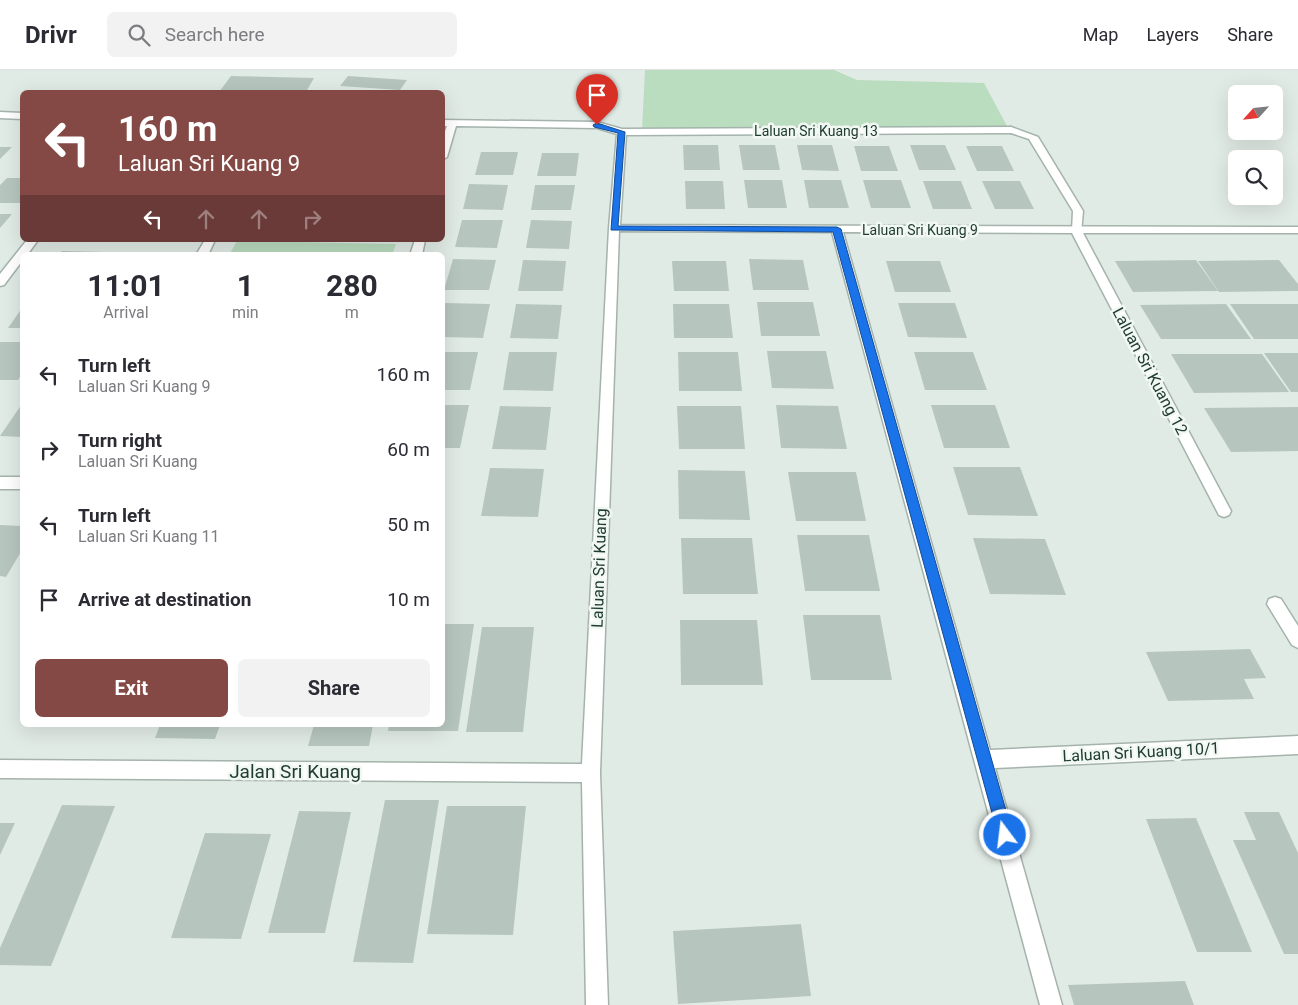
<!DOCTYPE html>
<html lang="en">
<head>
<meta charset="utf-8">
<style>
	:root { --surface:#fff; --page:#f2f2f3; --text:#2b2b33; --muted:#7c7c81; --line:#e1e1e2; --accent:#844945 }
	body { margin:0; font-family:Roboto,sans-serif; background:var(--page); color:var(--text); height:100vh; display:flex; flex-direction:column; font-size:19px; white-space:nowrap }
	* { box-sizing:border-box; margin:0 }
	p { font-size:16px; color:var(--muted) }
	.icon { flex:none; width:28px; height:28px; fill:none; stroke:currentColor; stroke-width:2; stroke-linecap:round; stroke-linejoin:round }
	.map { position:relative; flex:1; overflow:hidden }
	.panel { position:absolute; left:20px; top:182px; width:425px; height:475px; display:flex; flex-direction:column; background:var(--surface); border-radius:8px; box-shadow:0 5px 20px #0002 }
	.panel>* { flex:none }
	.banner { position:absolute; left:20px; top:20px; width:425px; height:152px; border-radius:8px; box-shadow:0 5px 20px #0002; background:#844945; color:#fff; overflow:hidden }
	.needle { width:32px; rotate:243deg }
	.buttons { position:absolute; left:1228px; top:15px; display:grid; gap:10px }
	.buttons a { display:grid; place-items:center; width:55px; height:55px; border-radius:8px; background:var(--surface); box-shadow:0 5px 20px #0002; font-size:25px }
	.pin { position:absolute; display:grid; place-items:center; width:42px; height:42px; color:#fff; margin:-51px -21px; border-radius:50% 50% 50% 0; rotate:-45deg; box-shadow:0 0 5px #0007 }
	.pin .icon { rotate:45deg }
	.me { position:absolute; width:55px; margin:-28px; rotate:345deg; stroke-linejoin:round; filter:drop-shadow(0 0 4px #0008) }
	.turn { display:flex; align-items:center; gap:18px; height:105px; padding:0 15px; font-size:22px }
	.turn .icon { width:65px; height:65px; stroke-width:2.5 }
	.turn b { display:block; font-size:35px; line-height:42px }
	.lanes { display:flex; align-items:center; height:48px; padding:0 15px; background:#0003; justify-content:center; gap:25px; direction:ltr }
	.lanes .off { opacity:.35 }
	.eta { display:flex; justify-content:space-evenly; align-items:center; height:85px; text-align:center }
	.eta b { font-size:30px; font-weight:700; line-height:35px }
	.button { display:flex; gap:10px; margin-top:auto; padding:10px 15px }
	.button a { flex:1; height:58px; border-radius:8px; background:var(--accent); color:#fff; font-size:20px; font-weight:700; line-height:58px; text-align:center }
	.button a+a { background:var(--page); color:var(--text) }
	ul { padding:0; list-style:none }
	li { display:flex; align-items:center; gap:15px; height:75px; padding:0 15px }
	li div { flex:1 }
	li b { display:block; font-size:19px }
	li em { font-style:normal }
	header { display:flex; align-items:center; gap:30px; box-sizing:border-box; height:70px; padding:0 25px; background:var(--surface); border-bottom:1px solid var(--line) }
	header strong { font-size:24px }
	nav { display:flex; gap:28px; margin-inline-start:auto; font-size:18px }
	.search { width:350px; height:45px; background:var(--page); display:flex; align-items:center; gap:12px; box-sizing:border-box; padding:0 18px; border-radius:8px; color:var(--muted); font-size:19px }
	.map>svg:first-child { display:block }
	.green { fill:#badcbf }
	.building { fill:#b6c6be }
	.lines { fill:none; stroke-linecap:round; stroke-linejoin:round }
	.lane-casing { stroke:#a4b3ab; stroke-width:3 }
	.street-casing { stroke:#a4b3ab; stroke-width:3 }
	.lane { fill:#fff; fill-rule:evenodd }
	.street { fill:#fff; fill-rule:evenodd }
	.route { fill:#1a73e8; stroke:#114b97 }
	.labels { text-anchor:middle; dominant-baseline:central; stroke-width:5; stroke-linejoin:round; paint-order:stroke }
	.far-street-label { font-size:14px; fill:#213c31; stroke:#f1f8f4 }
	.street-label { font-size:16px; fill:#213c31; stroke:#f1f8f4 }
	.near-street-label { font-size:19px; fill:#213c31; stroke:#f1f8f4 }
</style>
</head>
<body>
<header>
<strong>Drivr</strong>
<div class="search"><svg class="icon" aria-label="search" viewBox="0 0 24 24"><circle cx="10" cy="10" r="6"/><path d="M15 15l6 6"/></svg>Search here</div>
<nav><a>Map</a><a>Layers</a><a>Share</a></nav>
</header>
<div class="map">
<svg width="1298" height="935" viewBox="0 0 1298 935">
	<rect width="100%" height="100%" fill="#e1ebe5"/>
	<path class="green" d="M645,0H834L857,10L984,13L1008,58L642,61Z
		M237,171L396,174L392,185H229Z"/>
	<path class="building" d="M231,6L314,8L306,22H219Z
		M348,6L407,10L400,20L340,16Z
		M683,75H718L720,100H684Z
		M739,75H775L780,100H743Z
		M797,75H832L839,101L802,100Z
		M910,75H945L956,100H919Z
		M854,76H889L898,101H861Z
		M966,76H1002L1014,101H977Z
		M0,77H12L0,89Z
		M481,82H518L513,105H475Z
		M542,83H579L576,106H537Z
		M7,108H22V133H0V115Z
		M744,110H782L787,138H748Z
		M804,110H841L849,138H809Z
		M863,110H901L911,138H871Z
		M685,111H723L725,139H686Z
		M923,111H961L972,139H933Z
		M982,111H1020L1034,139H995Z
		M469,114L508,115L503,140L463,139Z
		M535,115H575L571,140H531Z
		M0,144H12L0,158Z
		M462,150H503L497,178L455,177Z
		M531,150L572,151L569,179L526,178Z
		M62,181L104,182L102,185H59Z
		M123,182H166L164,185H121Z
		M453,189L496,190L489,220H444Z
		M749,189L803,190L809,220H753Z
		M523,190L566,191L563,221H518Z
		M1196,190L1218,221L1133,222L1115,191Z
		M1279,190L1298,214V221L1219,222L1198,191Z
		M672,191H726L729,221H674Z
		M886,191H940L951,222H895Z
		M757,232H813L820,266H761Z
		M444,233L490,234L483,268L442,267Z
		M898,233H955L967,268L908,267Z
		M516,234L562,235L558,269L510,268Z
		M673,234H729L733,268H674Z
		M1226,234L1251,269H1161L1140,235Z
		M1230,234H1298V269H1254Z
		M22,238V258H8Z
		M0,272H22V304L18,310H0Z
		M767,281H826L834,319L772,318Z
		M442,282H478L470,320H442Z
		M509,282H557L553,321L503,320Z
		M678,282H738L742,321H679Z
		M914,282H973L987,320H925Z
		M1264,283H1298V322H1291Z
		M1171,284H1262L1289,322L1194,323Z
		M22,334V367L0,366L15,344Z
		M442,335H469L460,378H442Z
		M776,335L838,336L847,379L781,378Z
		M931,335H995L1010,378H944Z
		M500,336L551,337L546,380L492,379Z
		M677,336H741L745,379H679Z
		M1298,337V381L1231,382L1204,338Z
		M953,397H1020L1038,446L968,445Z
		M490,398L544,399L538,447L481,446Z
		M678,400L745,401L750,450L679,449Z
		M788,402H856L866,451H796Z
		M0,455L22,456V480L6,507L0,506Z
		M797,465H869L880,521H805Z
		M681,468H752L758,524H683Z
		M973,468L1045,469L1066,525L990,524Z
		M803,545H880L892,610H811Z
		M680,550H757L763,615H681Z
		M442,554H474L458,661H388L389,655H442Z
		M482,557H534L523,662H466Z
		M1250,579L1266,608L1244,609L1254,629L1168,631L1146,582Z
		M160,655H220L215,669L155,668Z
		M314,655H373L369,676H308Z
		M385,730H439L413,893L353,892Z
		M62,735L115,736L51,896L0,895V878Z
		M447,736H526L513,865L427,864Z
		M299,741L351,742L325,863H268Z
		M1244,742H1279L1298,783V884H1284L1233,770H1256Z
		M1196,748L1252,882H1197L1146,749Z
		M0,753H15L0,785Z
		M205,763L271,764L241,869L171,868Z
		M801,854L811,926L678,934L673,861Z
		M1185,911L1194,935H1074L1068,915Z"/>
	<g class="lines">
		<defs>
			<path id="lane" d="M1011,57L1038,67L1083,141L1081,163H1073L1072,161L1073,141L1029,69L1008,62L1006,60Z"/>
			<path id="street" d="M0,42L22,43V49L0,48Z
				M442,50L597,52L622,59L1011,57L1016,60L1011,63L626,65L620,155L1298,157V163H1083L1231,441L1229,445L1224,447L1219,445L1072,163L843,162L990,680L1298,666V684L995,698L1062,935H1040L832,162L619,161L600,703L608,935H586L582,712L0,708V690L582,694L609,158L617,64L597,58L456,56L447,87L442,90V69L447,56H442Z
				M27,170H38L27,185H22V191L4,215L0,216V204Z
				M205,170H215L208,185H196Z
				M415,170H425L422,185H410Z
				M0,407H22V419H0Z
				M1275,527L1281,529L1298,556V578L1292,575L1267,534L1269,529Z"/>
		</defs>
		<use href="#lane" class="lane-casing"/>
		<use href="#street" class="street-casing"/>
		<use href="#lane" class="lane"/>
		<use href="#street" class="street"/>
	</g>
	<path class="route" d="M597,53L625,62L618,156L837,157L841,159L1013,765L1011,770L1005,772L1000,770L998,765L833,162L611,160L618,63L594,57L593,55Z"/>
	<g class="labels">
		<g class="far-street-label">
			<text x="816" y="61">Laluan Sri Kuang 13</text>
			<text x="920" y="160">Laluan Sri Kuang 9</text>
		</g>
		<g class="street-label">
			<text transform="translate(1150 301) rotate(62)">Laluan Sri Kuang 12</text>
			<text transform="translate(599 498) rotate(-88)">Laluan Sri Kuang</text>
			<text transform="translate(1141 682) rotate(-3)">Laluan Sri Kuang 10/1</text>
		</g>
		<g class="near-street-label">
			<text x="295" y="701">Jalan Sri Kuang</text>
		</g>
	</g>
</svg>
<div class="buttons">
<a><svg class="needle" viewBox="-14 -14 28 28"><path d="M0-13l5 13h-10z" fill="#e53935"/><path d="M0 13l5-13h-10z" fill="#7c7c81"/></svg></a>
<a><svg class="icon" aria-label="search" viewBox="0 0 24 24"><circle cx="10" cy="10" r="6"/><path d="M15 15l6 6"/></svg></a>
</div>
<div class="pin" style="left:597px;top:55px;background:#d93025"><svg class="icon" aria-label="arrive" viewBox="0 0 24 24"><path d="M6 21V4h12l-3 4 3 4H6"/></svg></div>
<svg class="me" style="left:1005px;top:765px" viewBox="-20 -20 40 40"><circle r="17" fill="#1a73e8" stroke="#fff" stroke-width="3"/><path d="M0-11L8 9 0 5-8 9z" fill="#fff"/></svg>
<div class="banner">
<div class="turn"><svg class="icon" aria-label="left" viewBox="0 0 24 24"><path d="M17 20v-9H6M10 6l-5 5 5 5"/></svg><div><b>160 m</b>Laluan Sri Kuang 9</div></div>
<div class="lanes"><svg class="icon" aria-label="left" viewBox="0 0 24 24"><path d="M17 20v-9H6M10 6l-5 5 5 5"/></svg><svg class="icon off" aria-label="ahead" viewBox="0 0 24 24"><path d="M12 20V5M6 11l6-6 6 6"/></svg><svg class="icon off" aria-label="ahead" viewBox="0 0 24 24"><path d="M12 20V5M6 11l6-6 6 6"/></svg><svg class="icon off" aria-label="right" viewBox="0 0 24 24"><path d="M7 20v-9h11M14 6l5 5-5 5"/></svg></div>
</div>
<section class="panel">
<div class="eta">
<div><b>11:01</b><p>Arrival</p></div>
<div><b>1</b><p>min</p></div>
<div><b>280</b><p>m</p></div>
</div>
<ul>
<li><svg class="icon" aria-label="left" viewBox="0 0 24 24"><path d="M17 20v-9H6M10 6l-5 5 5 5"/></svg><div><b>Turn left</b><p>Laluan Sri Kuang 9</p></div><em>160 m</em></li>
<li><svg class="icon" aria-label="right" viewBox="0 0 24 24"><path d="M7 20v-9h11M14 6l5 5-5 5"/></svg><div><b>Turn right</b><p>Laluan Sri Kuang</p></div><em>60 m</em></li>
<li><svg class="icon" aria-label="left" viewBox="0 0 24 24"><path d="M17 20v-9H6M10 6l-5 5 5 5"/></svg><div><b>Turn left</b><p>Laluan Sri Kuang 11</p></div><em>50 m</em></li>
<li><svg class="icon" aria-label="arrive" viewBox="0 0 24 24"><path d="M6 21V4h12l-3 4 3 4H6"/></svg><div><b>Arrive at destination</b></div><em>10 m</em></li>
</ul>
<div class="button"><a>Exit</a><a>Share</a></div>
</section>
</div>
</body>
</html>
